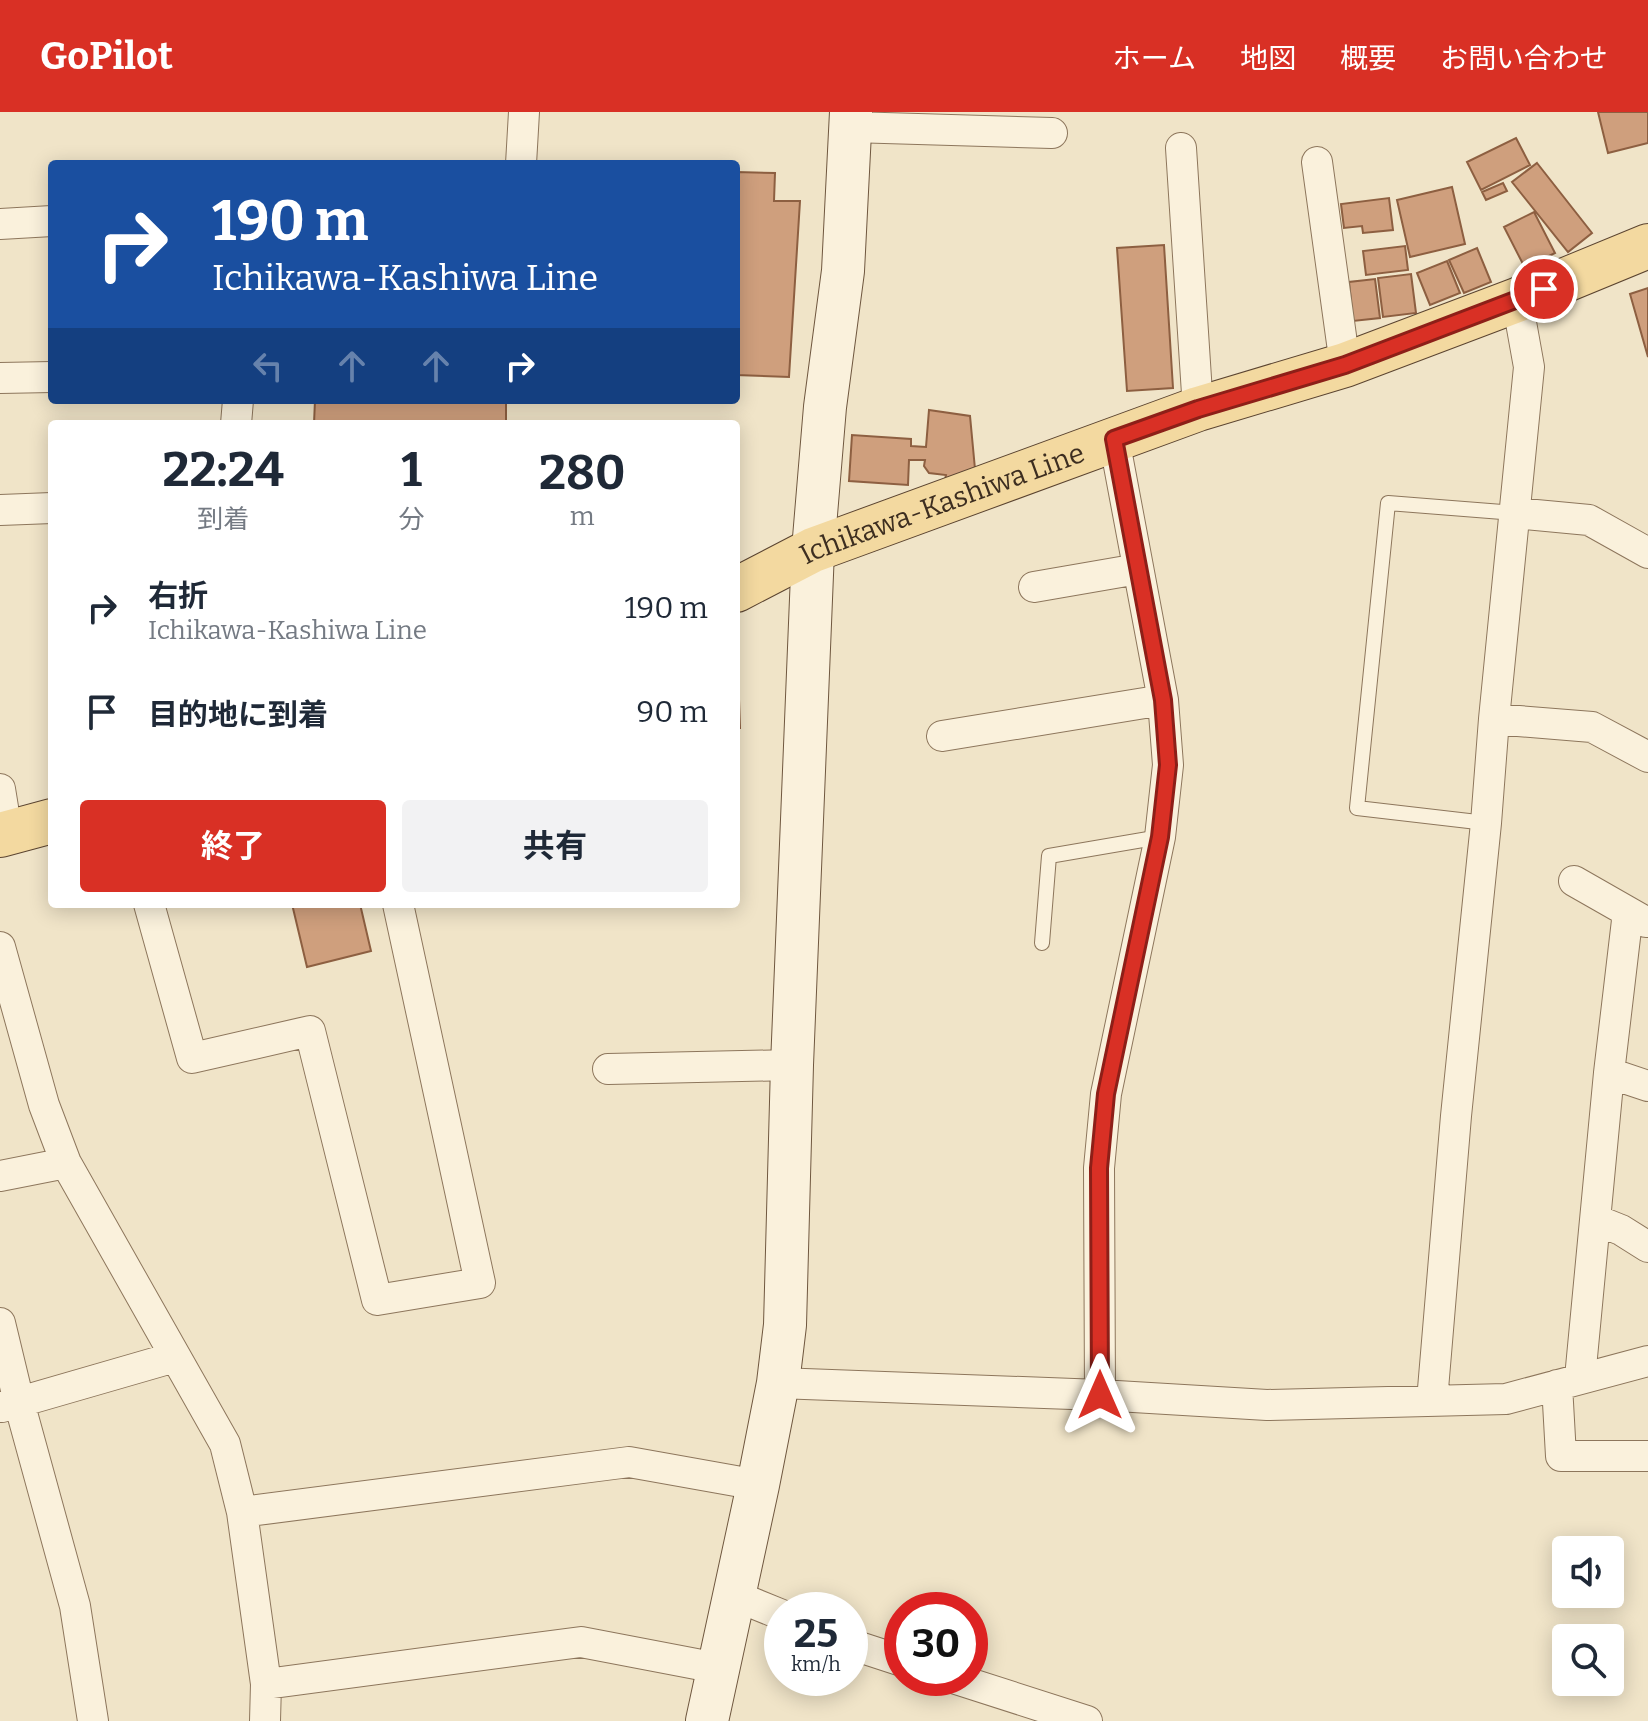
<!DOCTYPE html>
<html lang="ja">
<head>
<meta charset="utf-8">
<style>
	:root { --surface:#fff; --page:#f2f2f3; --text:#1f2937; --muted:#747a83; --accent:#d93025 }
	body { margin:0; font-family:Bitter,"Noto Sans JP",serif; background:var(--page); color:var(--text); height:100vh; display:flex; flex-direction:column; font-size:30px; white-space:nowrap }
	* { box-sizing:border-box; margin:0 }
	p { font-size:26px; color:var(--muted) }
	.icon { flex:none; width:44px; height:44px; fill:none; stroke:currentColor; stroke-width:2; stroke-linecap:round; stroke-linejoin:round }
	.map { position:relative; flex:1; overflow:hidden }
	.details { position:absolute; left:48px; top:308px; width:692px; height:488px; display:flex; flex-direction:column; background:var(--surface); border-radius:8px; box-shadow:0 4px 20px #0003 }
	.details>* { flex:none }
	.banner { position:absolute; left:48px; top:48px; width:692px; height:244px; border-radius:8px; box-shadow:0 4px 20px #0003; background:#1a4fa0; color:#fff; overflow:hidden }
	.fabs { position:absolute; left:1552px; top:1424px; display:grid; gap:16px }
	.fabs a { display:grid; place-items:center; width:72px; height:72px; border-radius:8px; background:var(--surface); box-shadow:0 4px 20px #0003; font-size:40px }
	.speed { position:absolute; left:764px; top:1480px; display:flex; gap:16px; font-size:40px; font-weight:700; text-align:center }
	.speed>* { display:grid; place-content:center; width:104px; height:104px; border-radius:50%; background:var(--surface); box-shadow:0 4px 20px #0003; line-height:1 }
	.speed small { font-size:20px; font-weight:400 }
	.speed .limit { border:12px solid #d22; background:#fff; color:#111 }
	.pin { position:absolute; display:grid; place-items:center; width:68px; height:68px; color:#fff; margin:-34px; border:4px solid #fff; border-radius:50%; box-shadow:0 2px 8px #0007 }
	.me { position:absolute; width:88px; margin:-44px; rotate:0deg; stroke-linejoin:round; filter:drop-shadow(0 0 6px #0008) }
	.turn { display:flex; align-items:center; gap:28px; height:168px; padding:0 32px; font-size:36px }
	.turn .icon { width:104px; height:104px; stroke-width:2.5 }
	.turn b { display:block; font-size:56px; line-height:68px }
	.lanes { display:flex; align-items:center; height:76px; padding:0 32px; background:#0003; justify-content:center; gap:40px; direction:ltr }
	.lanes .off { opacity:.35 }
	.eta { display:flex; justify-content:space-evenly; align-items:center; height:136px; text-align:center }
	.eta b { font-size:48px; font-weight:700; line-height:56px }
	.button { display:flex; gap:16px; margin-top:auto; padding:16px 32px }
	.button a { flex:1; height:92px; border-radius:8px; background:var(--accent); color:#fff; font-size:32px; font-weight:700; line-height:92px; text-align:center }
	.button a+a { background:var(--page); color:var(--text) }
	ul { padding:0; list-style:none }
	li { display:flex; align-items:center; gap:24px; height:104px; padding:0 32px }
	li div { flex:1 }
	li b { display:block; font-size:30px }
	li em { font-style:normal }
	header { display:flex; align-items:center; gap:48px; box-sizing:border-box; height:112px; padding:0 40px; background:var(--accent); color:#fff }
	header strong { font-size:38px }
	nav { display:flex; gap:44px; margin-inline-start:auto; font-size:28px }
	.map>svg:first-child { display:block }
	.building { fill:#cf9f7d; stroke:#8d5f41; stroke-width:2 }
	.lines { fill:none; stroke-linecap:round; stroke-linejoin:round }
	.lane-casing { stroke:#8d765c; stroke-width:16 }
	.street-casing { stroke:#8d765c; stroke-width:32 }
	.secondary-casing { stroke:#6f573f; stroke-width:44 }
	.primary-casing { stroke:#5b4430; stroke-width:46 }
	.lane { stroke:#faf1dc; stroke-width:14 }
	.street { stroke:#faf1dc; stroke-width:30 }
	.secondary { stroke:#faf1dc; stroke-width:42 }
	.primary { stroke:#f3d9a0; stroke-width:44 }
	.route-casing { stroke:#8d1f18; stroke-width:20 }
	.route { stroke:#d93025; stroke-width:14 }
	.labels { text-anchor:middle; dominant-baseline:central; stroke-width:8; stroke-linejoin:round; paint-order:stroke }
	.street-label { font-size:28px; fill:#3d2e20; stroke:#f7eed8 }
</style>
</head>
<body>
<header>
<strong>GoPilot</strong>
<nav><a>ホーム</a><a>地図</a><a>概要</a><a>お問い合わせ</a></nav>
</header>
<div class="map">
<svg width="1648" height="1609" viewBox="0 0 1648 1609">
	<rect width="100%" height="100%" fill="#f0e4c8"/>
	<path class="building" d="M1598,0H1648V31L1608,41Z
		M1516,26L1530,53L1481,78L1467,50Z
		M1537,51L1592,121L1568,140L1512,70Z
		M736,60L775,61L774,89H800L789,265L736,263Z
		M1503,71L1507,79L1486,88L1482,80Z
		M1452,75L1465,132L1410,145L1397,88Z
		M1389,86L1393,118L1363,121L1362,114L1344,116L1341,92Z
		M1534,100L1555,141L1525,156L1504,115Z
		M1164,133L1173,276L1127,279L1117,136Z
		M1405,134L1408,158L1366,163L1363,139Z
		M1477,136L1491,170L1464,181L1449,148Z
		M1447,149L1460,181L1430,193L1417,161Z
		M1411,162L1416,201L1383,205L1378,166Z
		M1375,167L1380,206L1353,209L1349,170Z
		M1648,176V245L1630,182Z
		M315,288H506V312H314Z
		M929,298L970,304L975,357L945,368L946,363L929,361L924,354L925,348H909L908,373L849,369L852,323L911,327V334L926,335Z
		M736,559H738L740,616H736Z
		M292,792H360L371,839L307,855Z"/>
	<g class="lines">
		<defs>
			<path id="lane" d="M1486,711L1357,696L1388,391L1515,401
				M1042,831L1049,744L1160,725"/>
			<path id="street" d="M851,15L1052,21
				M1181,36L1198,297
				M1317,50L1345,253
				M521,52L524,0
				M0,112L52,109
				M0,266L52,265
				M236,312L238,288
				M0,398L52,396
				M1515,401L1589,408L1648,441
				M1034,475L1138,457
				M1494,607L1592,615L1648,645
				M942,624L1163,588
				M0,677L7,720
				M1574,769L1646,810
				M149,792L192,946L310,919L377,1188L480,1171L398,792
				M0,835L44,993L66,1051L225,1332L242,1400L266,1572L265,1609
				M608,957L792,953
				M1609,961L1648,974
				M0,1064L66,1051
				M1596,1108L1621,1118L1648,1135
				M0,1211L19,1290L75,1494L93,1609
				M1580,1266L1609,961L1628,800
				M778,1271L1100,1283L1267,1293L1506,1287L1648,1249
				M1557,1273L1561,1344H1648
				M1100,1283L1099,1056L1106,982L1160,725L1168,653L1163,588L1114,327
				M1432,1289L1456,1004L1486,711L1494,607L1529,255L1517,188
				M2,1295L175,1245
				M242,1400L629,1350L758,1373
				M733,1483L782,1503
				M850,1532L902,1549
				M953,1566L1087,1609
				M266,1572L581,1530L717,1556"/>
			<path id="secondary" d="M707,1609L758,1373L778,1271L785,1213L792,953L813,438L825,295L843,159L851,0"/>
			<g id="primary">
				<path id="s1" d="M736,478L813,438L1198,297L1345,253L1517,188L1648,134"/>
				<path d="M0,723L52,709"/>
			</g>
		</defs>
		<use href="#lane" class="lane-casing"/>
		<use href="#street" class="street-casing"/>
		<use href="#secondary" class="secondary-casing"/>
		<use href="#primary" class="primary-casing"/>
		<use href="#lane" class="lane"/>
		<use href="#street" class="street"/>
		<use href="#secondary" class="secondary"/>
		<use href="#primary" class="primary"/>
	</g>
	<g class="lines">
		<defs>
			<path id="route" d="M1100,1283L1099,1056L1106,982L1160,725L1168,653L1163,588L1114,327L1198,297L1345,253L1544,177"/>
		</defs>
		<use href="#route" class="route-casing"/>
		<use href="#route" class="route"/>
	</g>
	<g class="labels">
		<g class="street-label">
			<text stroke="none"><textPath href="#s1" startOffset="224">Ichikawa-Kashiwa Line</textPath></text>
		</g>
	</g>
</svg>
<div class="fabs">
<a><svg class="icon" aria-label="sound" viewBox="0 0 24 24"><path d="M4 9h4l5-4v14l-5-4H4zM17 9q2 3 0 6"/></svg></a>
<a><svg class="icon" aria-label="search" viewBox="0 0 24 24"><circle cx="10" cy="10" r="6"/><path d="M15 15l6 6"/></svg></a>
</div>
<div class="speed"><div>25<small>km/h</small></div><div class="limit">30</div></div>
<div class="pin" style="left:1544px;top:177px;background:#d93025"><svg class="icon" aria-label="arrive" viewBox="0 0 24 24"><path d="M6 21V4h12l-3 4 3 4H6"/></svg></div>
<svg class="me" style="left:1100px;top:1283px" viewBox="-20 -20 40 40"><path d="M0-17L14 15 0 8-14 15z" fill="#d93025" stroke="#fff" stroke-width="4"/></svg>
<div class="banner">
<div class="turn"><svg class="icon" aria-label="right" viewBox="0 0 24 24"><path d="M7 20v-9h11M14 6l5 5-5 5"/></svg><div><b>190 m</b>Ichikawa-Kashiwa Line</div></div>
<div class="lanes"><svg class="icon off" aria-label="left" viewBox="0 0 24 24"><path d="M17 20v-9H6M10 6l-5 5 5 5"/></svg><svg class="icon off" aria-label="ahead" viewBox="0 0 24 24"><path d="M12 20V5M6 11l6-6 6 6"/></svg><svg class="icon off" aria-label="ahead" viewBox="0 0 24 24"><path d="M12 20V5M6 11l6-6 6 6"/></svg><svg class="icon" aria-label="right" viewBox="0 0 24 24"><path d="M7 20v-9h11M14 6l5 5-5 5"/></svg></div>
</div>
<section class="details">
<div class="eta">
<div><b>22:24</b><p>到着</p></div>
<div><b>1</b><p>分</p></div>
<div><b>280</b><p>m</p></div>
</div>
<ul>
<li><svg class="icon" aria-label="right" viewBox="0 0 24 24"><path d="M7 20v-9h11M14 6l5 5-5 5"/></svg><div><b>右折</b><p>Ichikawa-Kashiwa Line</p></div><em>190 m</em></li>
<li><svg class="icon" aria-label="arrive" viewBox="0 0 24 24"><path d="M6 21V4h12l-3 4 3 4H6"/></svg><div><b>目的地に到着</b></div><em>90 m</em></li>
</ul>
<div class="button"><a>終了</a><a>共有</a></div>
</section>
</div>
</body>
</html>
